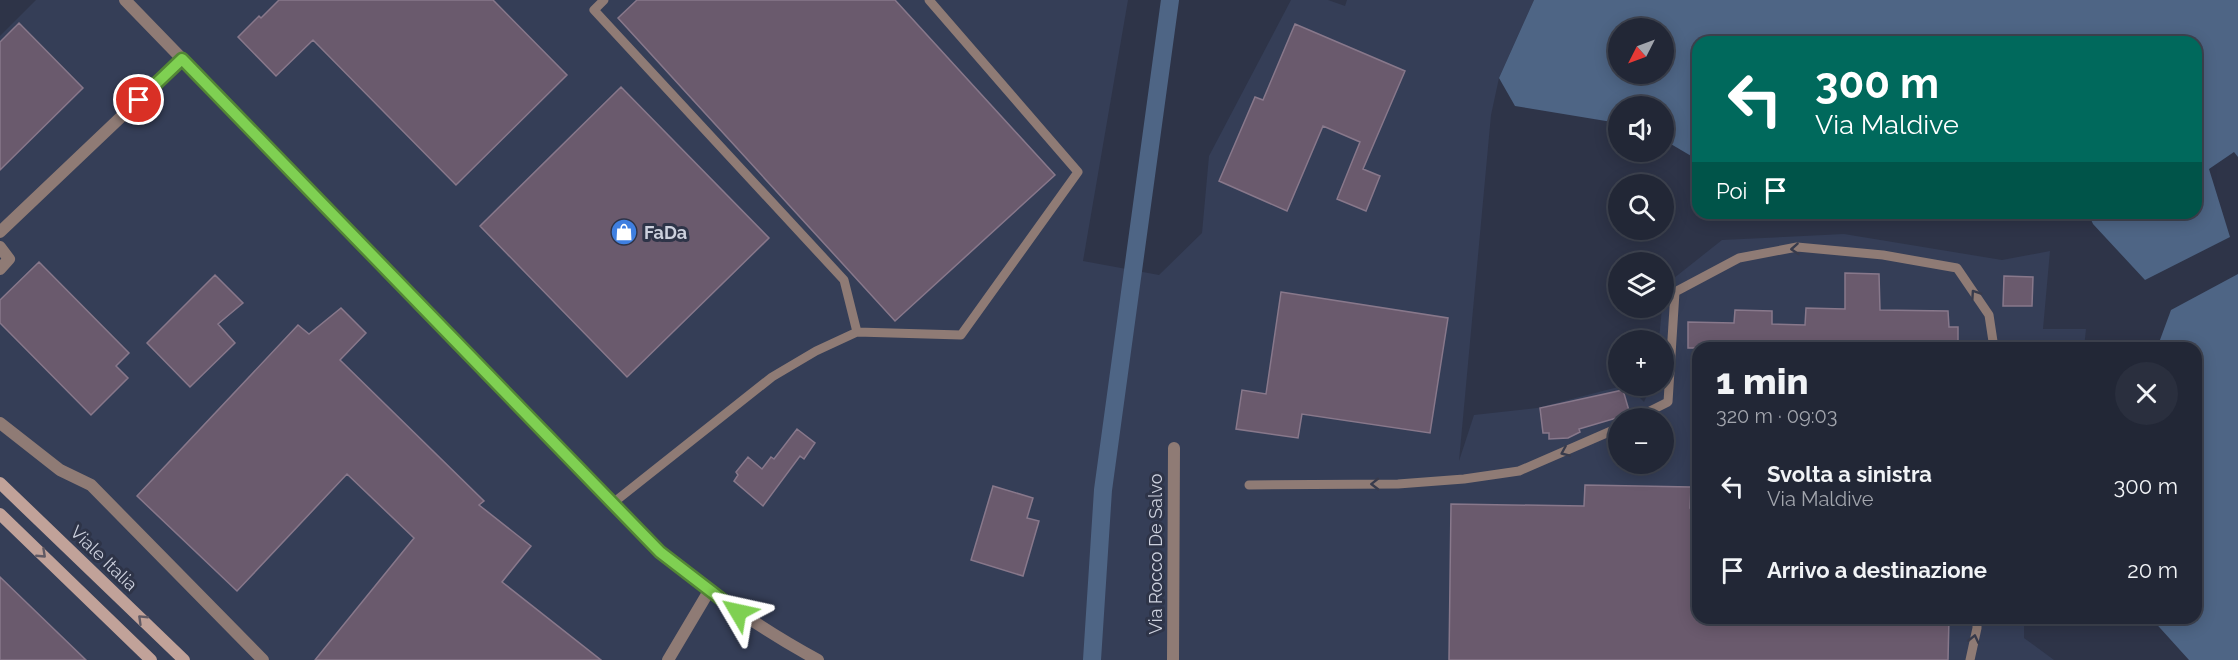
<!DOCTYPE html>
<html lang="it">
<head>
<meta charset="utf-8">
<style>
	:root { --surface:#222736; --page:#2a2f3e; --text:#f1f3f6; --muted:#a2a5ad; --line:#3f4451 }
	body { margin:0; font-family:Raleway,sans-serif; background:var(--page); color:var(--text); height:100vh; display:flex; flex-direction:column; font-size:22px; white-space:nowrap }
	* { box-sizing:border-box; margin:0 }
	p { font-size:20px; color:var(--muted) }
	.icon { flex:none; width:33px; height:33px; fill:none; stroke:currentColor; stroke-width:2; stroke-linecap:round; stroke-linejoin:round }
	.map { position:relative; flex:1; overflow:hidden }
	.sheet { position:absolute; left:1692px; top:342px; width:510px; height:282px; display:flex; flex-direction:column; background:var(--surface); border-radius:18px; box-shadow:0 3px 15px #0003,0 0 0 2px var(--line) }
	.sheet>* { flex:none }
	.hud { position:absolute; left:1692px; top:36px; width:510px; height:183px; border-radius:18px; box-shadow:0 3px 15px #0003,0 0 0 2px var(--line); background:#00695c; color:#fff; overflow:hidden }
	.needle { width:39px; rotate:228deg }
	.buttons { position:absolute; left:1608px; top:18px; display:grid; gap:12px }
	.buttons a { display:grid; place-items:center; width:66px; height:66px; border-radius:50%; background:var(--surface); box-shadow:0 3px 15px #0003,0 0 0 2px var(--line); font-size:30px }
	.pin { position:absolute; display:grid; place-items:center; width:51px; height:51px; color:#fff; margin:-26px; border:3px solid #fff; border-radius:50%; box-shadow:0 2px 6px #0007 }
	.me { position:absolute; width:66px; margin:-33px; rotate:306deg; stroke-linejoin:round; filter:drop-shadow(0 0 4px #0008) }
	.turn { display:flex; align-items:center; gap:21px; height:126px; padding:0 24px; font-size:27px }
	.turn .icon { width:78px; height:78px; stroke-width:2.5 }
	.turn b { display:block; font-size:42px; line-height:51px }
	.then { display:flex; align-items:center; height:57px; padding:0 24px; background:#0003; gap:12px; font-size:22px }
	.round { display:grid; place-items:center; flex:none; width:63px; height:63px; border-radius:32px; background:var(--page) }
	.head { display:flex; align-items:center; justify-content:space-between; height:102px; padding:0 24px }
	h1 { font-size:36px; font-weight:800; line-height:45px }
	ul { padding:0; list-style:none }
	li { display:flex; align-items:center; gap:18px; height:84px; padding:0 24px }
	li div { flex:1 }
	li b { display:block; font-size:22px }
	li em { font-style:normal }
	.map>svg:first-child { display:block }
	.built { fill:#353e57; fill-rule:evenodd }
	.water { fill:#4e6585; fill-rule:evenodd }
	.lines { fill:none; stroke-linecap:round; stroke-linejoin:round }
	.canal { stroke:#4e6585; stroke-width:18 }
	.building { fill:#6a5a6d; stroke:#88788b; stroke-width:1.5 }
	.service { stroke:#8f7b75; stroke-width:9 }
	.minor { stroke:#8f7b75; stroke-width:12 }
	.secondary { stroke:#c1a299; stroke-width:12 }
	.oneway { stroke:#383b4c }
	.oneway2 { stroke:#615a64 }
	.route-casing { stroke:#538735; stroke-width:15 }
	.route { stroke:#7fd052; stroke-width:10 }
	.labels { text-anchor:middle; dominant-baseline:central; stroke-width:6; stroke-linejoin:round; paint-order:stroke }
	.poi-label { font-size:18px; font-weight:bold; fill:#cdd1de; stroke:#2e3448; text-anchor:start }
	.street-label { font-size:18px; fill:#cdd1de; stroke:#2e3448 }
</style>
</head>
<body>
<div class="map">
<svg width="2238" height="660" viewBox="0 0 2238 660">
	<rect width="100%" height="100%" fill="#2e3448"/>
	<path class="built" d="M36,0H1128L1083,261L1159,275L1202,233L1209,156L1291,0H1328L1345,6L1347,0H1534L1499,78L1491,115L1459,461L1474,415L1537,408L1622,386H1628L1644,402L1651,386H1664V340H1659L1664,286L1722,240L1844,234L2002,260L2050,251L2043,329H2086L2084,348H1698V618H2024V638L2054,660H0V36ZM1618,418H1664V464H1618Z"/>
	<path class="water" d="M1534,0H2238V157L2234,152L2209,169L2230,237L2145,280L2093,224L2088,213H2196V42H1698V160L1664,140V106H1618V123L1515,106L1499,78ZM1618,28H1664V74H1618Z
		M2238,274V660H2189L2151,618H2196V348H2157L2171,310Z"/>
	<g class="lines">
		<path class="canal" d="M1092,660L1103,490L1170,0"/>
	</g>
	<path class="building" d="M279,0H493L567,75L456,185L313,40L276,76L238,37L259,16L261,18Z
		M637,0H895L1055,175L895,321L618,18Z
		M19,23L83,88L0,170V42Z
		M1295,24L1405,71L1363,169L1380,176L1366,211L1337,199L1360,142L1323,126L1287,211L1219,181L1255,97L1263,100Z
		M621,87L769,238L627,377L480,226Z
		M39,262L129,353L116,366L128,378L91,415L0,323V300Z
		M1845,273L1879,274L1880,310L1948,311L1949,327H1958V348H1688V322L1734,323L1735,310L1772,311V324L1805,325L1806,308L1845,309Z
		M215,275L243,303L218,324L235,343L190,387L147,343Z
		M2004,276L2033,277L2032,306H2003Z
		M1281,292L1448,318L1430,433L1302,414L1298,438L1236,429L1242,390L1266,394Z
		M341,308L366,333L340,360L484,501L479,505L531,546L502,582L601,660H315L414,538L347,474L237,591L137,496L298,325L309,334Z
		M1623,390L1630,414L1579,429L1580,432L1568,438L1549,439V433H1543L1540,408Z
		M797,429L815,443L804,459L800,456L763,506L734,481L738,475L736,472L748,457L762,469L771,457L774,459Z
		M1585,485L1691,487L1690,508H1698V618H1949L1948,660H1449L1451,504L1584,506Z
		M993,486L1033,498L1027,518L1039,521L1023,576L971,560Z
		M0,577L86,660H0Z"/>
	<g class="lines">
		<path class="service" d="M604,0L594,10L844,280L857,332
			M1636,418L1668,402L1675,292L1739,258L1797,247L1883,255L1957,268L1989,315L1994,348
			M1249,485L1398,484L1464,479L1519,471L1618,428
			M613,503L772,377L816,351L857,332L961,335L1078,172L929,0
			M1970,660L1977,628V618"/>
		<path class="minor" d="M125,0L660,552C711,593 760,629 818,660
			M0,232L182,59
			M0,247L9,259L0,269
			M0,423L60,470L91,485L263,660
			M668,660L709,591
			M1173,660L1174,448"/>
		<path class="secondary" d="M0,483L184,660
			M0,514L151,660"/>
	</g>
	<defs><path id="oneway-chevron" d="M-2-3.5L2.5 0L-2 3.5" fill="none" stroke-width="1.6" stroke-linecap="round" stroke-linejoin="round" transform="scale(1.5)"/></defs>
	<g class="oneway">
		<use href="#oneway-chevron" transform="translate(1795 249) rotate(176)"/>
		<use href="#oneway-chevron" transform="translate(1975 294) rotate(-124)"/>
		<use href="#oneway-chevron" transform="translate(1565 452) rotate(157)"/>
		<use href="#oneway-chevron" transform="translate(1375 484) rotate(179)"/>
		<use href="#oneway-chevron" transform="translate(1974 639) rotate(-77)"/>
	</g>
	<g class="oneway2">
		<use href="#oneway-chevron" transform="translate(42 554) rotate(43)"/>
		<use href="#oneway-chevron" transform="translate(142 619) rotate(-136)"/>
	</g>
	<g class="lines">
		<defs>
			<path id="route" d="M139,100L182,59L660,552L738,612"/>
		</defs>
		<use href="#route" class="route-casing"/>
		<use href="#route" class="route"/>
	</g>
	<defs>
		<symbol id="shop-disc" viewBox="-11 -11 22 22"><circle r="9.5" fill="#3f7fe0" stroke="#2e3448"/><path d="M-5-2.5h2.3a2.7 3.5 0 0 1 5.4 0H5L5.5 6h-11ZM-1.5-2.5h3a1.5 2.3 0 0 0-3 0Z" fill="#fff"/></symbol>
	</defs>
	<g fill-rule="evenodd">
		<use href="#shop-disc" x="609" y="217" width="30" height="30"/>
	</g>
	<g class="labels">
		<g class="poi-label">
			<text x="644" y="232">FaDa</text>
		</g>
		<g class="street-label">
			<text transform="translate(1155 554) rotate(-90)">Via Rocco De Salvo</text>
			<text transform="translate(104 558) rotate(44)">Viale Italia</text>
		</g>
	</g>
</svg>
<div class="buttons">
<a><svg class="needle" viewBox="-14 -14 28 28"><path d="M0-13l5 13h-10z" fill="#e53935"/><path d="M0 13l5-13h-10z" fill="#a2a5ad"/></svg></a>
<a><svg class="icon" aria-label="sound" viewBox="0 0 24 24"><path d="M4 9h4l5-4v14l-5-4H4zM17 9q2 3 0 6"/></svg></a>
<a><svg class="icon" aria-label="search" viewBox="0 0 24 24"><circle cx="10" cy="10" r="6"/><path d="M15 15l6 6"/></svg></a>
<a><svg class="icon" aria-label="layers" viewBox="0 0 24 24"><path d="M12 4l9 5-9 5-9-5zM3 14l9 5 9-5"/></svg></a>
<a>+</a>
<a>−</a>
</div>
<div class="pin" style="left:139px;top:100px;background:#d93025"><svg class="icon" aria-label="arrive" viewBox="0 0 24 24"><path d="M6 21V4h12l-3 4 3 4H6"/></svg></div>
<svg class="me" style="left:738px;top:612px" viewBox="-20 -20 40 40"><path d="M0-17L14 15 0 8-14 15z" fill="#7fd052" stroke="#fff" stroke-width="4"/></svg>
<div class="hud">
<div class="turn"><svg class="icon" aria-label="left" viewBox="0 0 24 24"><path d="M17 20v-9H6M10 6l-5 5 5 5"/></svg><div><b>300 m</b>Via Maldive</div></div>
<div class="then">Poi<svg class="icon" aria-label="arrive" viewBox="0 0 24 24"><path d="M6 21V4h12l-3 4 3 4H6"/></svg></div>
</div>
<section class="sheet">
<div class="head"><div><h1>1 min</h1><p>320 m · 09:03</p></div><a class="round"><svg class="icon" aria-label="close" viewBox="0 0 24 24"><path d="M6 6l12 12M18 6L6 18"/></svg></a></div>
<ul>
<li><svg class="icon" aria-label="left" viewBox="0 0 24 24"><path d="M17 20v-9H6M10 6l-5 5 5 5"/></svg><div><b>Svolta a sinistra</b><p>Via Maldive</p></div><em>300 m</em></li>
<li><svg class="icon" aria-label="arrive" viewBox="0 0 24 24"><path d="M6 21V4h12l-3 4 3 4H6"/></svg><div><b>Arrivo a destinazione</b></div><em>20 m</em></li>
</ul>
</section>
</div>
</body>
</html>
